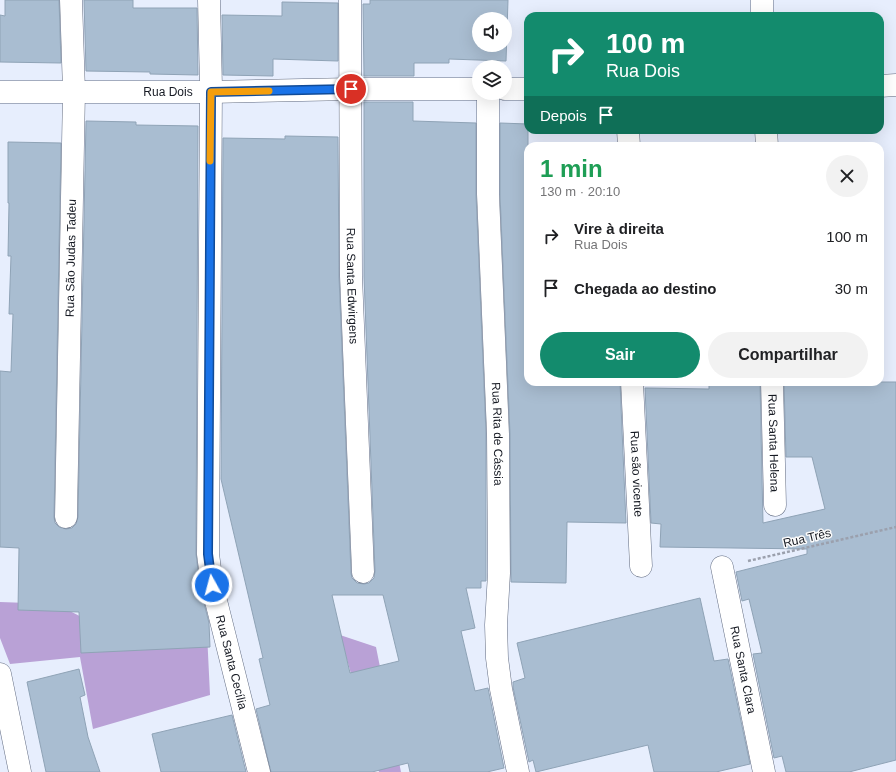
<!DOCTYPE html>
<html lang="pt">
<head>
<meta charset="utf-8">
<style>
	:root { --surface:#fff; --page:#f2f2f2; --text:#202124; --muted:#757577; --accent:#138b6d }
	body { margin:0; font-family:Arial,sans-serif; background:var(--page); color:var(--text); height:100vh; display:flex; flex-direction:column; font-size:15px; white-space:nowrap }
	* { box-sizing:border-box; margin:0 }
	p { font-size:13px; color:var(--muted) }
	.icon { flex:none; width:22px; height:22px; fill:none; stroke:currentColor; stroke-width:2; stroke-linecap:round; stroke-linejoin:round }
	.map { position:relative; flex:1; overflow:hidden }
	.panel { position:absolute; left:524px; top:142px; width:360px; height:244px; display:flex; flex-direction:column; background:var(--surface); border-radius:12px; box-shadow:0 4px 16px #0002 }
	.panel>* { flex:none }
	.top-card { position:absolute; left:524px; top:12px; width:360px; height:122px; border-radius:12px; box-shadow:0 4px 16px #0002; background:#138b6d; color:#fff; overflow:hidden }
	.fabs { position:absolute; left:472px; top:12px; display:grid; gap:8px }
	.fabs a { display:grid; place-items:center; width:40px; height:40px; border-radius:50%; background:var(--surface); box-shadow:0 4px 16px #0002; font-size:20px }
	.pin { position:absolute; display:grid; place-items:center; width:34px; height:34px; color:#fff; margin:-17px; border:2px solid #fff; border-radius:50%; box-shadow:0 1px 4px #0007 }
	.me { position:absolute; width:44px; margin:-22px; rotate:353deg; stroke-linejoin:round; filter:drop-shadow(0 0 3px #0008) }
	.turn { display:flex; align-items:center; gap:14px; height:84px; padding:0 16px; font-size:18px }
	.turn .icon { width:52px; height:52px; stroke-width:2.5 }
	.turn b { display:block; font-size:28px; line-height:34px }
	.then { display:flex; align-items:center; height:38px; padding:0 16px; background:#0003; gap:8px; font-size:15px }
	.round { display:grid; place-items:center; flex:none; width:42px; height:42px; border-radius:21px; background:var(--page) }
	.summary { display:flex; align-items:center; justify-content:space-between; height:68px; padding:0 16px }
	h1 { font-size:24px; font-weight:700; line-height:30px; color:#1e9e55 }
	.primary-button { display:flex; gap:8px; margin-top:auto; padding:8px 16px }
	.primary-button a { flex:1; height:46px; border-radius:24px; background:var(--accent); color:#fff; font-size:16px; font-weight:700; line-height:46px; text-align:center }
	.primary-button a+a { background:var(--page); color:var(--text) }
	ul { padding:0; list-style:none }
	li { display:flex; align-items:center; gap:12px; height:52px; padding:0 16px }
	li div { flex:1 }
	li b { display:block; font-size:15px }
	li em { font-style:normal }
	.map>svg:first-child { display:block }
	.forest { fill:#b9a1d6 }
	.building { fill:#a9bdd1; stroke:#8fa3b6; fill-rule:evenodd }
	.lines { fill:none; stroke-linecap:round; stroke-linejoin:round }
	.minor-casing { stroke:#616b81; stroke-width:23 }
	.secondary-casing { stroke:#616b81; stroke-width:23 }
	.path { stroke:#9ba0ad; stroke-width:2.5; stroke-dasharray:3 2; stroke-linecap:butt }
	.minor { stroke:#fff; stroke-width:22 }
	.secondary { stroke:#fff; stroke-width:22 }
	.route-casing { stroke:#114b97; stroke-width:10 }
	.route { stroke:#1a73e8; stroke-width:7 }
	.slow { stroke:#f59e0b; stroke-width:7 }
	.labels { text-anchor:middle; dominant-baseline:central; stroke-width:3; stroke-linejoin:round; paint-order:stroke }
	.street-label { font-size:12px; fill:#161a23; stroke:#fbfbfb }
</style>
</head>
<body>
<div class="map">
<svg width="896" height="772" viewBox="0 0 896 772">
	<rect width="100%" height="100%" fill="#e7eefd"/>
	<path class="forest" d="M0,602L56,604L107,630L207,633L210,695L93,729L80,657L10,664L0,638Z
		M340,635L376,647L401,772H379Z"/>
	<path class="building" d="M5,0H59L61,63L0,62V15L5,16Z
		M84,0H133V8H197L198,75L150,74V72L86,71Z
		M370,0H508L506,61L449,59V63H414V76H364L363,4H370ZM479,19H505V45H479Z
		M282,2L338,3V61L273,59V76L223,75L222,15L282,16Z
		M364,102H413V121L476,123V195L486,434V581H481V588H466L475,628L461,631L475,691L488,688L504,768L487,772H410L408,763L372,772H271L256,709L270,705L259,659L263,658L221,479L223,138L285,139V136L338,137L339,277L351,573L352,578L357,583L364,584L369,583L374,578L375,571L364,276ZM332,595H383L399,661L350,673Z
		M86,121L136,122V125L198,126L196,554L200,587L209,623L210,647L81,653L79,612L18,610L19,548L0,547V371L11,372L13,314H9L11,256H8L9,203H8V142L61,143L54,517L55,523L59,527L66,529L72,528L76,524L78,517Z
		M500,123L528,124V382H620L626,523L567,522L566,583L511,582L510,434L500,194Z
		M709,382H760L763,523L825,509L812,457H786L784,382H896V760L849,772H786L782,756L774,758L753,654L762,653L749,599L742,601L736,572L807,554V549L660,547L661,524L651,523L645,388L709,389Z
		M700,598L714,661L728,659L750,764L716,772H654L648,745L536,772L533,760L529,762L513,687V682L525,678L517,643Z
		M79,669L85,695L80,697L88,737L100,772H46L27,682Z
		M232,715L246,772H161L152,734Z"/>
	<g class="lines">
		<defs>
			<g id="minor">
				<path id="s1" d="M209,0L211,87L208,554L212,585L259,772"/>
				<path id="s2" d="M350,0L351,276L363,572"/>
				<path d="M762,0V16"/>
				<path id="s3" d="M488,93V194L498,434L499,573L496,625L497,658L501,689L518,772"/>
				<path d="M628,130L629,146"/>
				<path d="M766,130L767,146"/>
				<path id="s4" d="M632,382L641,566"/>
				<path id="s5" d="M772,382L775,505"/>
				<path id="s6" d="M66,517L74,91L71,0"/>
				<path id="s7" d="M722,567L764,772"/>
				<path d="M0,674L20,772"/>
			</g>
			<g id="secondary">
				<path d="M880,86L896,85"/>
				<path d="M505,89H528"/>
				<path id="s8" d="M0,92H211L351,89H479"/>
			</g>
		</defs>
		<use href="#minor" class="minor-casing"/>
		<use href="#secondary" class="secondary-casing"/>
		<path class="path" d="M748,561L896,527"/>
		<use href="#minor" class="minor"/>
		<use href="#secondary" class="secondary"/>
	</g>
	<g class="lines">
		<defs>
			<path id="route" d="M212,585L208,554L211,92L351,89"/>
		</defs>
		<use href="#route" class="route-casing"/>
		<use href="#route" class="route"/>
		<path class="slow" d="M210,161L211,92L269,91"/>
	</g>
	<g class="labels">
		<g class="street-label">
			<text stroke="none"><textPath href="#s8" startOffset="168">Rua Dois</textPath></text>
			<text stroke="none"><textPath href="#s6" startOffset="259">Rua São Judas Tadeu</textPath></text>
			<text stroke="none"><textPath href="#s2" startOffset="286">Rua Santa Edwirgens</textPath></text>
			<text stroke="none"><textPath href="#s3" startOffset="341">Rua Rita de Cássia</textPath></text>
			<text stroke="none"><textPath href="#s5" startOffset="61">Rua Santa Helena</textPath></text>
			<text stroke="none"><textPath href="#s4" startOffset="92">Rua são vicente</textPath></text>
			<text transform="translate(807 538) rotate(-13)">Rua Três</text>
			<text stroke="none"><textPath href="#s1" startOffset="665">Rua Santa Cecília</textPath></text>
			<text stroke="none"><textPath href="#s7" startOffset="105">Rua Santa Clara</textPath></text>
		</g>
	</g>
</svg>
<div class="fabs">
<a><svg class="icon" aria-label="sound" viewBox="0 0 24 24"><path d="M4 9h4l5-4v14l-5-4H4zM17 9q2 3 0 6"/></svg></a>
<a><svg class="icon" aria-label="layers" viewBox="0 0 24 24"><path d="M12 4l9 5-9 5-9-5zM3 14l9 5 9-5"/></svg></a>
</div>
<div class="pin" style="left:351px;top:89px;background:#d93025"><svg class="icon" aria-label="arrive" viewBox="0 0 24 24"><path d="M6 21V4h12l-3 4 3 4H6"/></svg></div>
<svg class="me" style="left:212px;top:585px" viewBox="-20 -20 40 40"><circle r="17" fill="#1a73e8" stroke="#fff" stroke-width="3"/><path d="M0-11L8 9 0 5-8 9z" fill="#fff"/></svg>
<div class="top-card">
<div class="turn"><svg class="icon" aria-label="right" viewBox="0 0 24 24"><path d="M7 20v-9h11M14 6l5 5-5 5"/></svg><div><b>100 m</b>Rua Dois</div></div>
<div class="then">Depois<svg class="icon" aria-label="arrive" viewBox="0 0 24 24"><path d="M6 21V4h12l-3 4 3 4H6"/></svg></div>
</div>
<section class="panel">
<div class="summary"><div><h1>1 min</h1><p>130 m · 20:10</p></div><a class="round"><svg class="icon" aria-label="close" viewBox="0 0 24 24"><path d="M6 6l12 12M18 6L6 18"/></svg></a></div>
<ul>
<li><svg class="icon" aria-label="right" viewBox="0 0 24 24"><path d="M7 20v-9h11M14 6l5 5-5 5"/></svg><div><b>Vire à direita</b><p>Rua Dois</p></div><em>100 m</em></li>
<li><svg class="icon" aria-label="arrive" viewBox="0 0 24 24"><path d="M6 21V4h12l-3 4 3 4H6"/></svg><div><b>Chegada ao destino</b></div><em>30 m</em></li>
</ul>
<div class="primary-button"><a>Sair</a><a>Compartilhar</a></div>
</section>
</div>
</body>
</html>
